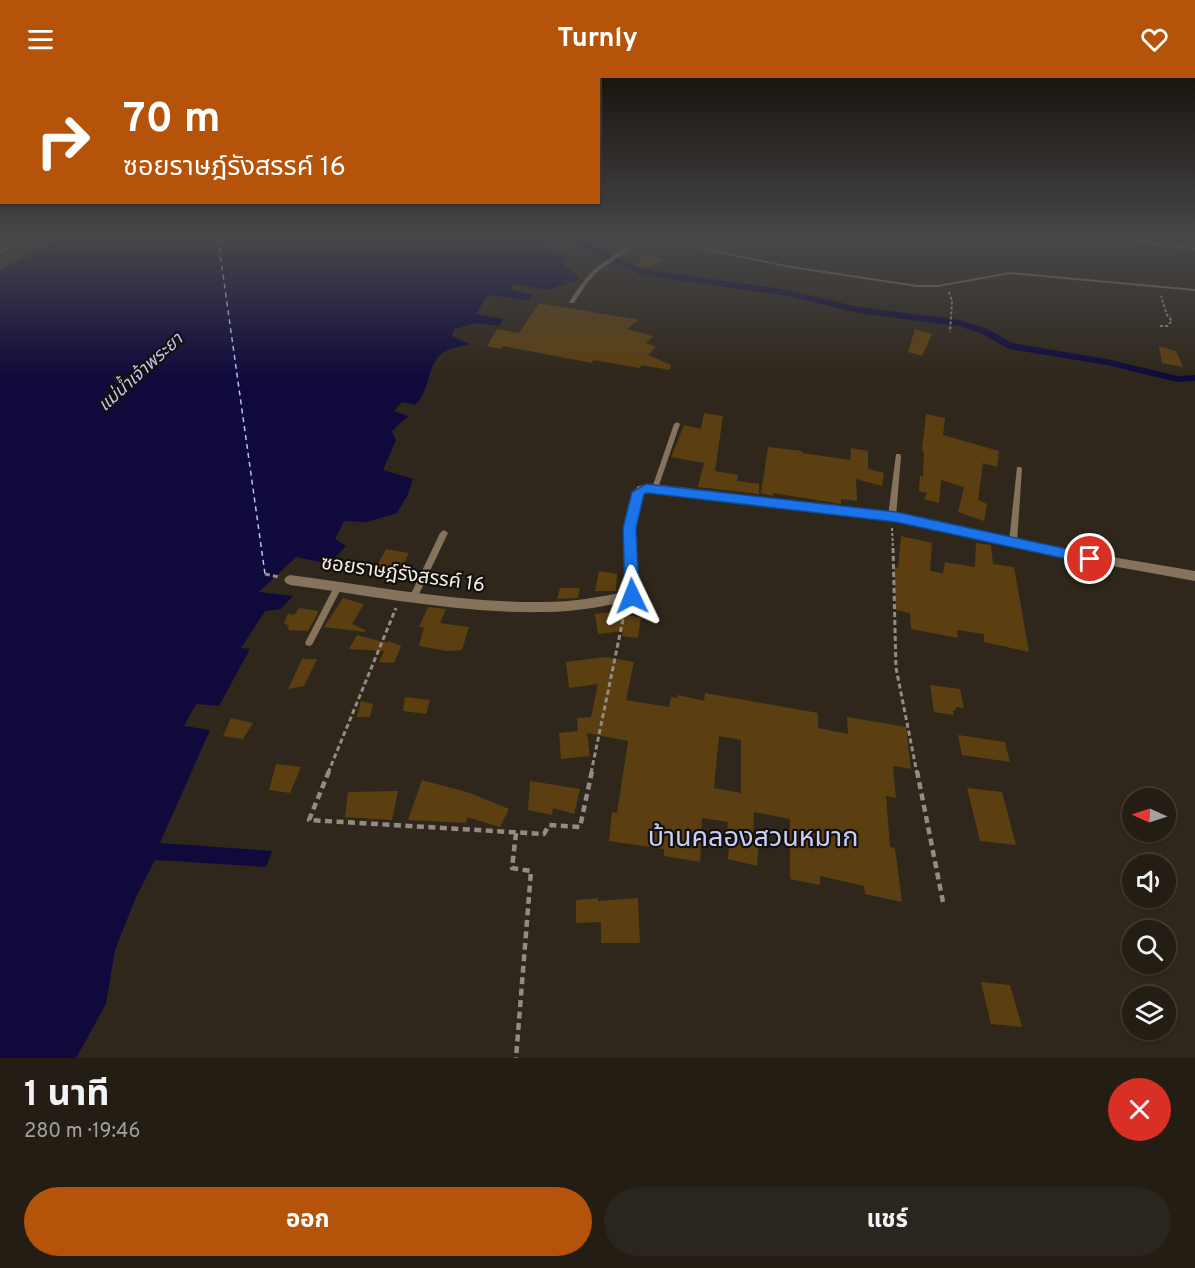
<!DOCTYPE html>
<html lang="th">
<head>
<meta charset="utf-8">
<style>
	:root { --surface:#231d14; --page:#2b261d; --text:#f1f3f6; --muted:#a3a2a0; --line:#403b34; --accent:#b45309 }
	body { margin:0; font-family:Overpass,"Noto Sans Thai",sans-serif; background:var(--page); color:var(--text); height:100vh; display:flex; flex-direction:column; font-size:22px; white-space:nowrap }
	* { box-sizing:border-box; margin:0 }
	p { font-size:20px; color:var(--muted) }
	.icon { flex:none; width:33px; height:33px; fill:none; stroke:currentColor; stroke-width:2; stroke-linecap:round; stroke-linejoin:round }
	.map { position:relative; height:980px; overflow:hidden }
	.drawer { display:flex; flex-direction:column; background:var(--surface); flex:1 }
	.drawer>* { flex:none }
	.top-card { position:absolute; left:0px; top:0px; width:600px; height:126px; box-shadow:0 2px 4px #0004,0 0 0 2px var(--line); background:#b45309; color:#fff; overflow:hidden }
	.needle { width:39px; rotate:273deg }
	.tools { position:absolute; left:1122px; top:710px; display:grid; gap:12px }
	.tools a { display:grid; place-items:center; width:54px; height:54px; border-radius:50%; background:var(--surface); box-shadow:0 2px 4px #0004,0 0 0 2px var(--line); font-size:30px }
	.pin { position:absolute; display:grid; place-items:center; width:51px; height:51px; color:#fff; margin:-26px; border:3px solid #fff; border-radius:50%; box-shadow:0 2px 6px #0007 }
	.me { position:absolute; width:66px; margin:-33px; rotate:358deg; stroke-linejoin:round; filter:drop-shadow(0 0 4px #0008) }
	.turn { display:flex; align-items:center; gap:21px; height:126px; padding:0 24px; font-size:27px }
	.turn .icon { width:78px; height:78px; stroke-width:2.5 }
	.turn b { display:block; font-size:42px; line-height:51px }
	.round { display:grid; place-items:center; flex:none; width:63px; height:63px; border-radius:32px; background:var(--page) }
	.summary { display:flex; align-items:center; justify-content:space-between; height:102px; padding:0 24px }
	h1 { font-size:36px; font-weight:700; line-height:45px }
	.action { display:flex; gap:12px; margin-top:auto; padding:12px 24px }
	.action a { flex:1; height:69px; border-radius:36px; background:var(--accent); color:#fff; font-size:24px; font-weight:700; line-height:69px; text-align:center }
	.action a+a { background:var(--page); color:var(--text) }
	header { display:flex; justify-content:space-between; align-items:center; height:78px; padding:0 24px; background:var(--accent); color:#fff; font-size:27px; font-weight:700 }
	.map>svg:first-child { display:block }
	.built { fill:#3b2f1e }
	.water { fill:#100a3c }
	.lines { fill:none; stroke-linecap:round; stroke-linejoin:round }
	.canal { fill:#100a3c; fill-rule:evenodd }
	.ferry { stroke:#bbc1f5; stroke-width:1.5; stroke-dasharray:5 4; stroke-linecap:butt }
	.building { fill:#5c3f10; fill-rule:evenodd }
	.path-far2 { stroke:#938c82; stroke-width:2; stroke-dasharray:3 2; stroke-linecap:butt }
	.path-far1 { stroke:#938c82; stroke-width:3; stroke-dasharray:5 3; stroke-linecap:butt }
	.path { stroke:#938c82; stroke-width:4.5; stroke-dasharray:7 4.5; stroke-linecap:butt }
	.service { fill:#85735c; fill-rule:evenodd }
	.minor { fill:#85735c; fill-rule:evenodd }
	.route { fill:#1a73e8; stroke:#114b97; stroke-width:1.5 }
	.labels { text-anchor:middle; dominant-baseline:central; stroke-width:4.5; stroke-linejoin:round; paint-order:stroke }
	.far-water-label { font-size:18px; font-style:italic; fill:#bbc1f5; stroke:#14100b }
	.street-label { font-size:20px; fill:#f5efe8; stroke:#14100b }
	.near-quarter-label { font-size:27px; fill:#c9cefa; stroke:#14100b }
</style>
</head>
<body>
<header><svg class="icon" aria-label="menu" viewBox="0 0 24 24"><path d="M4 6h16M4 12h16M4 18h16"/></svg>Turnly<svg class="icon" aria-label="heart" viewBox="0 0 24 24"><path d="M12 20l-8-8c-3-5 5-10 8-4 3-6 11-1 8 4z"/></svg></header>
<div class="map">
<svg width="1195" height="980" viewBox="0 0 1195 980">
	<rect width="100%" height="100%" fill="#2f271b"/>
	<path class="built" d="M0,161H57L0,195Z"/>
	<path class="water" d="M57,161H579L577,164L538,168L565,179L562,187L575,195L579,202L547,212L515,206L509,211L532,217L529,222L488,217L476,236L504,241L499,248L477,245L454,251L452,258L470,266C462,268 453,269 446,273C426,282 431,314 415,327L402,324L394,333L408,338L392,353L396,362L383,392L413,401L408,416L397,435L367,444L344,443L335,461L346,468L329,486L296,479L259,514L293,518L281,531L265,533L241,570L250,571L219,628L196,626L184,648L210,652L160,765L272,773L266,789L155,782L136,819L115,872L106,926L76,980H0V193Z"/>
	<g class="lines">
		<path class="canal" d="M556,161L580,162L642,191L788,212L858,229L960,242L988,251L1012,265L1107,281L1177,298L1195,297V303L1177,304L1107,287L1009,271L980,255L958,248L858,235L788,218L640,197L575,166Z"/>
		<path class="ferry" d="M218,161L265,496"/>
	</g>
	<path class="building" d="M645,175L663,181L650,189L637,187Z
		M539,225L639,242L627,251L653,258L646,265L656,269L648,277L671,287L670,292L641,287L640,290L593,282L592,285L503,268L500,271L487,268L497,251L519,255Z
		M915,251L932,256L922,278L908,274Z
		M1159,268L1176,273L1183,289L1162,285Z
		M704,335L723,338L715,393L738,397L737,403L759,406V416L698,409L704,385L671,379L684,347L701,351Z
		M926,336L945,340L943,357L999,373L997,389L983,385L978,422L987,426L984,443L958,434L964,409L941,402L939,425L924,421L927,415L919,413L920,398L923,399L924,374L922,373Z
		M768,369L802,373V375L850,382L851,370L868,373V391L884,395L882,408L856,401L857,423L841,421V426L773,415V418L761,415Z
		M901,458L932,465L930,493L943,495L945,484L975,489L976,465L991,467L993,486L1014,489L1029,574L984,564V556L957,552L958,560L911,551L910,535L896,532L894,489L898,490Z
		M386,471L409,475L400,494L377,488Z
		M599,493L617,496L616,513H595Z
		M560,510H580L578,520L557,521Z
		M343,520L364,526L352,546L365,552V554L324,549Z
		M428,529L446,531L440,545L469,549L462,572L446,573L419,568L424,549H419Z
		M299,530L319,533L308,553L288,552L289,548L284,545L288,536L294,537Z
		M614,534L641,540L638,560L622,558L623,553L598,556L595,536Z
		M357,557L388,565V563L401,568L394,585L379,584L384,573L349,571Z
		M605,579L634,584L626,622L669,629L671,619L677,620L678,617L704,623L705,615L818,635V650L848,656L847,639L906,649L911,691L893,688L896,720L886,718L890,769L895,770L902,824L865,816L864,808L820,798V807L790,801V741L754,734L753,757L759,758L757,788L728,781L729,769H726L728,744L702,740L700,784L664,778V771L609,763L612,734L617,735L628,663L587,655L590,678L561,681L559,655L578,653L577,640L591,639L598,606L569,610L566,584ZM719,658L741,662V715L714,710Z
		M302,581H317L304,608L288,611Z
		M930,607L960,611L964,630L956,629V632H953L954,637L934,634Z
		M405,619L430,622L426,636L403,633Z
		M361,623L373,626L370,639H357Z
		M231,640L253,645L243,661L223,658Z
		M958,657L1005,664L1010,684L962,677Z
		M276,686L301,689L290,715L269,712Z
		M422,702L470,715L509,731L500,749L467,739L466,745L408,742Z
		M530,703L580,711L574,736L553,730L552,737L528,732Z
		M967,710L1002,714L1016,767L980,763Z
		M398,713L392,742L345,739L348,714Z
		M598,820V823L638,820L640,865H601V844L576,845V822Z
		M981,904L1010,907L1022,949L991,946Z"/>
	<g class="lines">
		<path class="path-far2" d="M949,214L952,223L950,254
			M1160,248H1167L1172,243L1167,237L1161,218
			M892,450L893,471"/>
		<path class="path-far1" d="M893,470L896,590L917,695
			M265,496L279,499
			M328,695L396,530
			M591,695L625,532"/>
		<path class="path" d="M329,693L309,742L544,756L549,747L580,749L592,693
			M917,693L943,824
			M516,755L512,790L531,793L516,980"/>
		<path class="service" d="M20,161H25L0,176V173Z
			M641,161H645L599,192L587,205L574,225H570L569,224C579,209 589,194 604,184C616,175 629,170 641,161Z
			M652,161H659L791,188L917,207H938L1010,194L1195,211V213L1010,196L938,209H917L791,190Z
			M1119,161H1129L1195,170V172L1121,162Z
			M677,344L680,346L658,410L655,412H653L652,410L674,346Z
			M896,376H900L901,378L896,438L892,441L888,438Z
			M1017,389H1021L1022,391L1017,464L1013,467L1009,464Z
			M444,452L448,455L417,520L416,522H410L409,520L440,455Z
			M339,504L342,505L343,507L312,567L309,568L306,567L305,565L306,563L336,505Z"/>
		<path class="minor" d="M654,406L896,435L1035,466L1195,493V503L1035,474L896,443L654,414L644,415L636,450L638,518L636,522L632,523C603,528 575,534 546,534C460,536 375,518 290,507L286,505L284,502L286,499L290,497C374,508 459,525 544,524C572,524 599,519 626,514C625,488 619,428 638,408Z"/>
	</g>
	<linearGradient id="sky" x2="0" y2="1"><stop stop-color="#1a150f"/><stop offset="0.54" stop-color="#47474a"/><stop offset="1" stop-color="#47474a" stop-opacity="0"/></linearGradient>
	<rect width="1195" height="298" fill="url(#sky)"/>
	<path class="route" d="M646,406L896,434L1090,476L1097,481L1090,486L896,444L647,415L644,416L636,450L639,518L637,522H627L625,518L623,450L632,414Z"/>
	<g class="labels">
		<g class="far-water-label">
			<text transform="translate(141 295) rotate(-42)">แม่น้ำเจ้าพระยา</text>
		</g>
		<g class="street-label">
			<text transform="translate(403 497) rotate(8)">ซอยราษฎ์รังสรรค์ 16</text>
		</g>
		<g class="near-quarter-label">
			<text x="753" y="761">บ้านคลองสวนหมาก</text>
		</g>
	</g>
</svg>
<div class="tools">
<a><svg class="needle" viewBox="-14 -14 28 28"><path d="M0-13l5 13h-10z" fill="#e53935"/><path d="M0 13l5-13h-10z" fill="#a3a2a0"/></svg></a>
<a><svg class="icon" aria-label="sound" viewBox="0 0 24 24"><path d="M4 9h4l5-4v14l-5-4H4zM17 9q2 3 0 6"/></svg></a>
<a><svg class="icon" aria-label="search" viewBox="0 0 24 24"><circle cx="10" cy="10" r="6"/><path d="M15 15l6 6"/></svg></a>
<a><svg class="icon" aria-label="layers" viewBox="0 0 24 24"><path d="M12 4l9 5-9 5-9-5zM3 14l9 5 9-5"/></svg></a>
</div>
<div class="pin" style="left:1090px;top:481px;background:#d93025"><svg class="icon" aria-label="arrive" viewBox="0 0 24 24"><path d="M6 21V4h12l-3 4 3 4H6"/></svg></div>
<svg class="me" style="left:632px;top:518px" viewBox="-20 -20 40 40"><path d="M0-17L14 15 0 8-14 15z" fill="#1a73e8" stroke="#fff" stroke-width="4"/></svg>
<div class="top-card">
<div class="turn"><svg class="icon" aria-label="right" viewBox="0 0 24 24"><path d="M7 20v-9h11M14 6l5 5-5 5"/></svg><div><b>70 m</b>ซอยราษฎ์รังสรรค์ 16</div></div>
</div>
</div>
<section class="drawer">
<div class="summary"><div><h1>1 นาที</h1><p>280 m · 19:46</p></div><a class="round" style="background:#d93025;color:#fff"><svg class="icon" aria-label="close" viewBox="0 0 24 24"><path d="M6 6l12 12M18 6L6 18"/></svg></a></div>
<div class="action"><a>ออก</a><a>แชร์</a></div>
</section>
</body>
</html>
